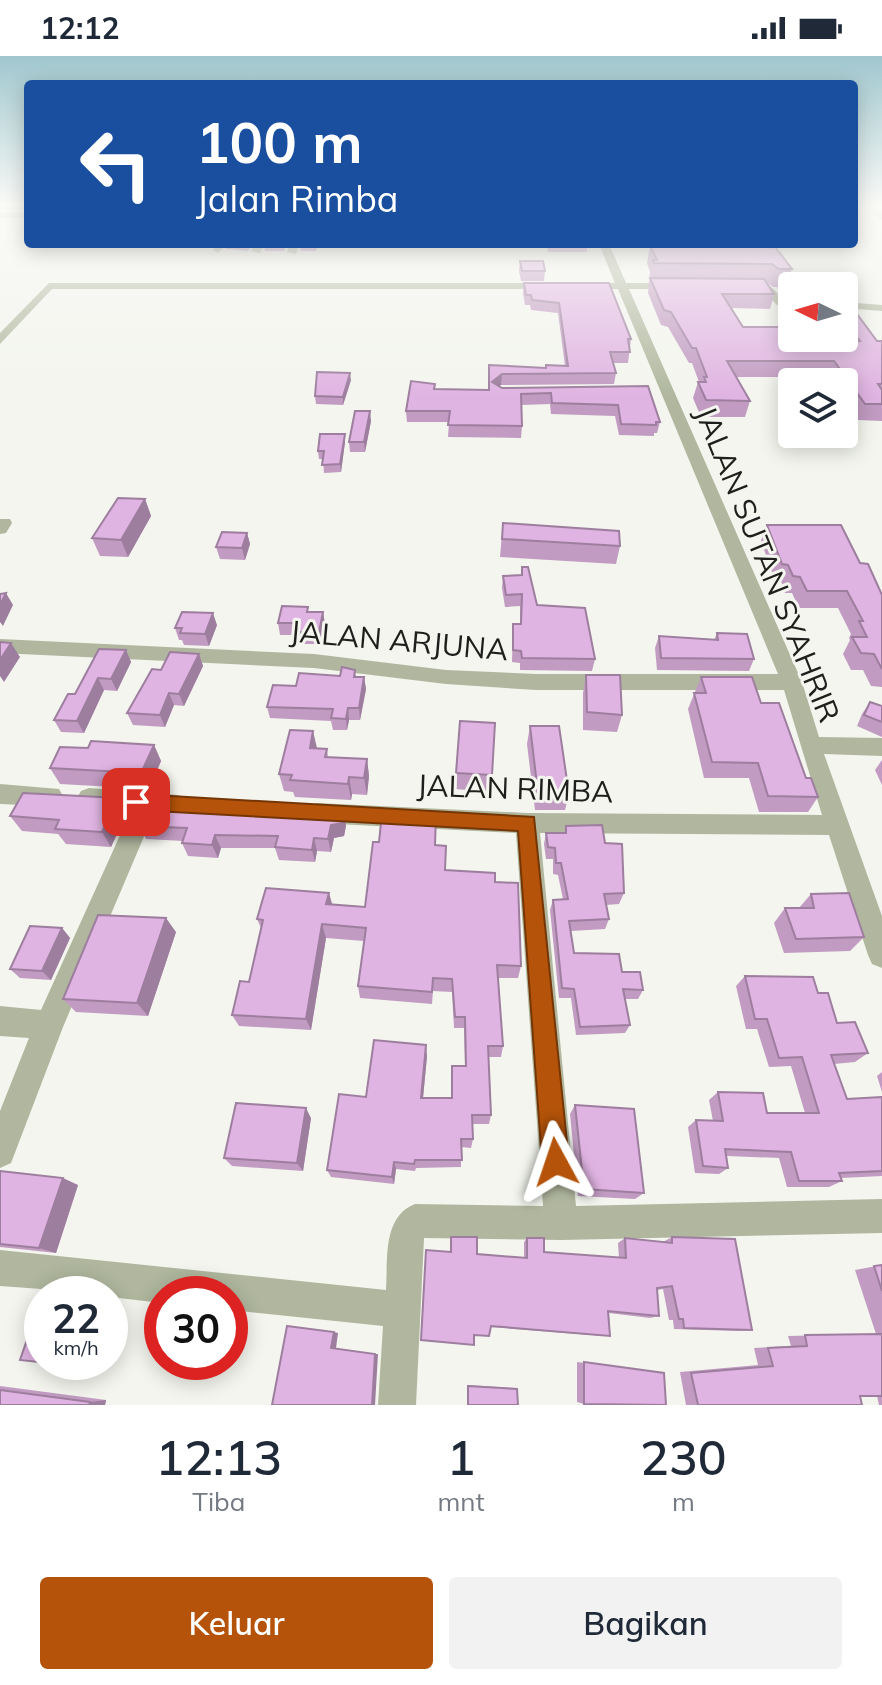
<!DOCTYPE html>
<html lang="id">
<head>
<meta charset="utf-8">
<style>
	:root { --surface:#fff; --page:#f2f2f3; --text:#1f2937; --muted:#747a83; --accent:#b45309 }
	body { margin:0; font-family:Mulish,sans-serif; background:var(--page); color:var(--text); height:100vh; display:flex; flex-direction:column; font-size:30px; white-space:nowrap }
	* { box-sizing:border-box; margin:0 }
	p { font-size:26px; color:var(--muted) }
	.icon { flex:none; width:44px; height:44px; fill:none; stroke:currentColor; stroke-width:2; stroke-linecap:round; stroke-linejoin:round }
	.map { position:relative; height:1349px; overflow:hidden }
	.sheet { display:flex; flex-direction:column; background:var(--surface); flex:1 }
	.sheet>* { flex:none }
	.banner { position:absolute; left:24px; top:24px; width:834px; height:168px; border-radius:8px; box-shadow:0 4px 20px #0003; background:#1a4fa0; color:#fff; overflow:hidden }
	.needle { width:52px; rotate:275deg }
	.tools { position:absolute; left:778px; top:216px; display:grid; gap:16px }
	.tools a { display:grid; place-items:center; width:80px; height:80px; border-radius:8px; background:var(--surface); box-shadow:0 4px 20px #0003; font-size:40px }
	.speed { position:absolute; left:24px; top:1220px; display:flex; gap:16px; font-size:40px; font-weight:700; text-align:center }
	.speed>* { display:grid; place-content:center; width:104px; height:104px; border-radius:50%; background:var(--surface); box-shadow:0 4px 20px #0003; line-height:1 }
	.speed small { font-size:20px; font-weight:400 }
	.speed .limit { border:12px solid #d22; background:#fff; color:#111 }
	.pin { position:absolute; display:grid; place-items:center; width:68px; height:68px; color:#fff; margin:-34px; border-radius:16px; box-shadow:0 4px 12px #0006 }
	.me { position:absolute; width:88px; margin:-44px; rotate:355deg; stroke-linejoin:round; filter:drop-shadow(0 0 6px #0008) }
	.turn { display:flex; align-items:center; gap:28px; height:168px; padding:0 40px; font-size:36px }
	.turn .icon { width:104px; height:104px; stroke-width:2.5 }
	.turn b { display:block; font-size:56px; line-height:68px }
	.eta { display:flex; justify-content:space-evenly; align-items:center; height:136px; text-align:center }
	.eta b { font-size:48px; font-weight:600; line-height:56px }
	.primary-button { display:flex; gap:16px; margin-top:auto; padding:16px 40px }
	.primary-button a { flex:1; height:92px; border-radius:8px; background:var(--accent); color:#fff; font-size:32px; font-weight:600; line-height:92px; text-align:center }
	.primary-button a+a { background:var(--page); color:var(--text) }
	.status { display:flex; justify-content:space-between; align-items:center; height:56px; padding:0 40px; background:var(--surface); direction:ltr }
	.status svg { height:22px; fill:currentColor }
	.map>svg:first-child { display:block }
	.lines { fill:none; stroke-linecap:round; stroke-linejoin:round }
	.minor { fill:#b0b79e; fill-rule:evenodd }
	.wall { fill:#c19bc2 }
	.shaded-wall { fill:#9d7e9e }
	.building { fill:#e0b4e2; stroke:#9d7e9e; stroke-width:2 }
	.route { fill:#b45309; stroke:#753606; stroke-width:2 }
	.labels { text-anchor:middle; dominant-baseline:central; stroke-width:6; stroke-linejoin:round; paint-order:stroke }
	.street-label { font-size:30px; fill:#1e1f1c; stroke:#f3f5ee }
</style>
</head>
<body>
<div class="status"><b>12:12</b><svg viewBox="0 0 49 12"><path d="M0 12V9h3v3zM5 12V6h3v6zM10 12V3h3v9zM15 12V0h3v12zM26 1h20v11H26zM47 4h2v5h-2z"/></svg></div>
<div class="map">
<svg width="882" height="1349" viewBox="0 0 882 1349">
	<rect width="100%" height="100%" fill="#f3f5ee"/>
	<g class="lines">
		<path class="minor" d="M866,151H876L882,156V164Z
			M0,156H28V162H0Z
			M218,188H228L218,197L213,194Z
			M255,188H265L260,197L251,195Z
			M290,188H300L296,198L287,196Z
			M599,188H609L626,227H678L683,230L678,233H629L802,626L819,681L882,682V700L824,698L882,860V912L872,908L868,899L829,779L540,777L576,1150L882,1143V1177L561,1184L424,1182L416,1349H378L383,1270L230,1254V1238H162V1247L110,1241V1238L0,1230V1194L386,1234C388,1204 382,1161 415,1148L543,1150L516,777L317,767L308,764L305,757L308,750L317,747L527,757L822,759L784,634H536L446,628L314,612L0,597V583L314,598L446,614L536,618H778L618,233H52L0,288V277L49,227H615Z
			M748,228L770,230L785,244L792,246V252L777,249L763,235L744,233L743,231Z
			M844,246L882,249V255L844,252Z
			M0,463H10L12,467L6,477L0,478Z
			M0,728L59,733L63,740L59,747L51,750L0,748Z
			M89,732L178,739L186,742L190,749L186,756L178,759L154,757L63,971L11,1107L0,1112V1055L29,982L0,980V950L41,954L131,755L81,749L77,742L81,735Z"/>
	</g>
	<path class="wall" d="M0,151H28V153H0Z
		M225,188H253L248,195L226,193Z
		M264,188H287L284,195H265Z
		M300,188H319L316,195H301Z
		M546,188H587V196H548Z
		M660,188H773L792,213L786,231H773L766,226L774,238L770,253L732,252L743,271L793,285H842L840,282H844V249L877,285H882V365L858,364L844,344V326H832L828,321H736L750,345L745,361H701L693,342L698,326H699L692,307H689L668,271L661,269L648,237L650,216L647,207L650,189H660Z
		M520,205L545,215L544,225H521L519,215Z
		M524,227L631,283L628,307H613L616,317L614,328L501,329L499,330L502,332L648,330L660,366L657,377H654V380L619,379L615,360L551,358L550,348L521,349L522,370L521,382L448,381L449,366H407L406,355L435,333L489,334V309L546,312L565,310L558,257L531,254L530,249H525L523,237Z
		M351,324L343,349L316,348L315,340Z
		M371,365L365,396H350L349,386Z
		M345,378V386L341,416L324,417L323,403H319L318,395Z
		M145,443L151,460L128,501L100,500L92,482Z
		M503,467L620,490L616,508L500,501Z
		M767,469L860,507L882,539V631L871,630L863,614H851L843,598L850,584L849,582L851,578L838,552H799L792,537H785L781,525H775L761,485Z
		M247,477L250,488L245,504L220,503L216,491Z
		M503,520L595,603L592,615L520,614V607L512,606L513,568H520V550L505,551L502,532Z
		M309,556H323L325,568L321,588H298L296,579H280L278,567Z
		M217,569L209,590L184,589L182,584H179L175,572Z
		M717,577L754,603L749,615L657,614L655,592L659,580L714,584Z
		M126,594L131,606L117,635L104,634L84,677L61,676L54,664L75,638Z
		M199,598L203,610L184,650L174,649L165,671L133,669L127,657L161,614Z
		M355,614L356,621H364L366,633L360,664H349L347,674H333L331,665L270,662L267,651L296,630L340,620Z
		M586,619L622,659L617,676L583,674V637Z
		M701,621L761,647L818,741L808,756H759L749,722H704L688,653Z
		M870,646L882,650V681L857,670L862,658Z
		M530,670L569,738L565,754H535L527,688Z
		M154,689L161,705L149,733L60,728L50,712L88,692Z
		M317,692L327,693L328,701L367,703L369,720L367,739L352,738L351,744L295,741L293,736L284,735L279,718Z
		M882,704V729L875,714Z
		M456,717L492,719L491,736L455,733Z
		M344,757L346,770L344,780L334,782L331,796L317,795L315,806L279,804L275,792H221L218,802L188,800L182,787L183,785L146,783L139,770Z
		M126,758L111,791L66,788L58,778L22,775L10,760Z
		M566,770L605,787L624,837L619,848L606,849L609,863L605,873L571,875L574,897L622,916L643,934L638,943H625L630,969L625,977L576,979L571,942H559L550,854L553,844L563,843L558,819L553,818V803H546L544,788L546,777H564Z
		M436,789L446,814L495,826L521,910L518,922H498L503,990L501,1001H488L491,1059L489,1068H472L473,1083L471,1092L461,1091V1111L416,1112L415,1115L396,1113L394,1128L331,1121L327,1114L366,1041L427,1000L423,1042H451L465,1010L464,972H454L452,936L433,935L432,948L360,942L358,930L364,885L326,882L311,974L239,970L232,959L249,926L261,872L257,863L332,848L365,851Z
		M811,838L864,881L850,895L784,897L774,867L785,852H799Z
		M62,872L70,882L51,924L20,922L10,913Z
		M176,876L148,960L76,956L63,943Z
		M745,920L818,937L837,967L868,997L855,1006L834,1008L847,1043L882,1041V1120L841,1122L842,1125L829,1131H787L779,1102L727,1100L728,1112L719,1118L695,1117L688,1071L696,1064L713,1065L709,1044L718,1036L767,1057H805L791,1010L769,1011L757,973H746L736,930Z
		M882,1016V1036L877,1020Z
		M575,1049L644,1137L635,1143L578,1140L570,1058Z
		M311,1062L303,1115L232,1110L224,1102Z
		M0,1115L78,1129L56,1197L0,1191Z
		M672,1181L752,1274L739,1275L674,1273L673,1264H669L663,1233L657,1234L659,1260L650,1262L609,1257L610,1280H603L490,1271L489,1280H474L524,1202V1186L527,1182L544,1196L619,1202L618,1187L625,1182L663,1186Z
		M882,1209V1349H879L877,1340H860L862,1349H686L680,1316L758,1309L754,1292L791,1290L788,1280L876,1278L855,1214Z
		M577,1306L664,1317L584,1348L577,1346Z
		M467,1329L515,1332L517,1333L518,1349H467Z
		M0,1330L106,1344L105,1349H0Z"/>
	<path class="shaded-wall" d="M350,317L351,324L343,349V341Z
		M502,318L501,329L491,337L492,326Z
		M370,355L371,365L365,396L364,386Z
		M345,378V386L341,416L340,408Z
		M145,443L151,460L128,501L121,484Z
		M247,477L250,488L245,504L242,492Z
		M6,537L13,549L3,570L0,566V549Z
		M323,556L325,568L321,588L319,576Z
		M213,557L217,569L209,590L205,578Z
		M11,587L20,601L4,626L0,620V604Z
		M126,594L131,606L117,635L111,623Z
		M199,598L203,610L184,650L179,638Z
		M364,621L366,633L360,664L359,652Z
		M98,622L104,634L84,677L77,665Z
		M169,637L174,649L165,671L160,659Z
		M348,652L349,664L347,674L346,663Z
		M313,675L317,692H310Z
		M154,689L161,705L149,733L141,717Z
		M367,703L369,720L367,739L364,722Z
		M349,721L352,738L351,744L348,728Z
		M118,742L126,758L111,791L102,776Z
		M344,757L346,770L344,780L334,782L331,796L328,783L331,769Z
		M215,779L221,792L218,802L212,789Z
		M314,782L317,795L315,806L312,794Z
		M329,837L333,851L326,848Z
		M166,862L176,876L148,960L137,947Z
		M322,868L326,882L311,974L306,963Z
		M62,872L70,882L51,924L42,915Z
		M426,989L427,1000L422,1052L421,1042Z
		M306,1052L311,1062L303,1115L297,1107Z
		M394,1106L396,1113L394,1128L392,1121Z
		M63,1122L78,1129L56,1197L39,1192Z
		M334,1276L338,1277L336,1292H331Z
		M375,1298H378L375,1349H372Z
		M66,1306H78L77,1309H65Z
		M106,1344L105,1349H89L90,1346Z"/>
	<path class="building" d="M548,188H587V189H549Z
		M665,188H773L792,213H779L772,208L654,207L653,204H657L650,189H665Z
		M520,205H543L545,215H522Z
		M650,222L764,223L774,238H722L743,271H783L793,285H860L844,263V249L848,246L877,285H882V328H878L882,334V348H865L834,305H727L750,345L706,344L698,326H706L704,321H707L696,292H692L671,256L664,254Z
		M524,227H609L631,283H628L630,296H610L616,317L502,318L492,326L502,332L648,330L660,366H656V369L621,368L618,349L552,347L551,337L521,338L522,370L448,369L450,355H406L411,325L435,328L434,333L489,334V309L546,312V309L568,310L559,247L532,244L531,239H526Z
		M317,316L350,317L343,341L315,340Z
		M355,355H370L364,386H349Z
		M320,378H345L340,408L322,409L324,395H318Z
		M118,442L145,443L121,484L92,482Z
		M503,467L619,475L620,490L502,483Z
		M767,469H841L860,507L868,508L882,539V613L874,598L861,597L852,581H867L859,565H863L847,535H807L800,521L793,520L788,509L782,508Z
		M222,476L247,477L242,492L216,491Z
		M522,511H528L537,549L585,552L595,603L522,602L521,595L513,594V568H521L522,538L506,539L503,520L522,519Z
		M6,537L0,549V538Z
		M282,550L308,551L307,556H323L319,576H296L297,567H278Z
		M182,556L213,557L205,578L180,577L182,572H175Z
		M717,577L747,578L754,603L661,602L659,580L718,584Z
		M0,586L11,587L0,604Z
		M99,593L126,594L111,623L98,622L77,665L54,664L68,638H75Z
		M170,596L199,598L179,638L169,637L160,659L127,657L152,613L161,614Z
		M342,611L355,614L354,621H364L359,652H348L346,663L331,662L333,653L267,651L273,629L296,630L299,617L340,620Z
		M586,619H620L622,659L587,656Z
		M701,621H752L761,647H779L806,722H811L818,741L768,740L758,707L712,706L694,637H706Z
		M870,646L882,650V666L864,659Z
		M460,665L495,667L492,719L456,717Z
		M530,670H559L569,738L538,737Z
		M290,674L313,675L310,692L327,693L325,701L367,703L364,722L349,721L348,728L290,724L292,719L279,718Z
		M91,685L154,689L141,717L50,712L60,691L88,692Z
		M23,737L118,742L102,776L55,773L59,764L10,760Z
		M149,746L344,757L342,767L331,769L328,783L314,782L312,794L275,791L278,780L215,779L212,789L182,787L187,772L139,770Z
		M382,757L436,760L435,789L446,790L445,814L495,817V826L518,827L521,910L497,909L503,990H488L491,1059H472L473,1083H461L462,1104H415L414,1108L394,1106L392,1121L327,1114L339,1038L366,1041L374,984L426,989L421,1042H452V1010H466L465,961H455L452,923L433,922L432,936L358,930L366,872L322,868L306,963L232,959L240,925L249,926L263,864L257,863L266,832L329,837L326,848L365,851L373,786H379Z
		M602,769L605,787L622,788L624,837L604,838L609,863L569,865L574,897L619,898L622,916H640L643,934L623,933L630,969L580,971L574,933L562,932L553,844L568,843L561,807H556L555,792L548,791L546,777H566V770Z
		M849,837L864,881L796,883L785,852H814L811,838Z
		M98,859L166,862L137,947L63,943Z
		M30,870L62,872L42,915L10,913Z
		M745,920L813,921L818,937H828L837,967L855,966L868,997L831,999L847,1043L882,1041V1115L839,1117L842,1125H799L791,1096L725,1093L728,1112L703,1110L696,1064L723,1065L718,1036L763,1037L767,1057H819L802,1001L779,1002L767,963H755Z
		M236,1047L306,1052L297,1107L224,1102Z
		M575,1049L634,1053L644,1137L584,1133Z
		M0,1115L63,1122L39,1192L0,1188Z
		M451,1181H477V1198L527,1202V1182H544V1196L626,1202L625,1182L672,1187V1181L735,1183L752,1274L684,1272L683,1263H679L672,1230L657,1232L659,1260L608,1255L610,1280L491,1270L489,1280L474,1279V1289L421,1284L426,1194L451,1196Z
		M882,1209V1235L874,1210Z
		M37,1255H42V1306H66L65,1309L20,1304Z
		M287,1270L334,1276L331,1292L375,1298L372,1349H272Z
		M882,1278V1340H860L862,1349H698L691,1317L773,1310L768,1292L807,1290L805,1279Z
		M584,1306L664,1317L666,1349L584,1348Z
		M468,1330L517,1333L518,1349H468Z
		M0,1334L90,1346L89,1349H0Z"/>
	<linearGradient id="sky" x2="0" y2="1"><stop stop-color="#a0c7ce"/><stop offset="0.44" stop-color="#fafaf7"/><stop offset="1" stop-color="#fafaf7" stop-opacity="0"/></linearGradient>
	<rect width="882" height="340" fill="url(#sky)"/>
	<path class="route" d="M136,738L534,761L569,1106L565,1115L556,1119L546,1115L542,1106L518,775L136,754L129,752L127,746L129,740Z"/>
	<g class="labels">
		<g class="street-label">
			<text transform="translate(768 508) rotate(68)">JALAN SUTAN SYAHRIR</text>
			<text transform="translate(399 584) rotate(5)">JALAN ARJUNA</text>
			<text transform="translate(515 732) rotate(2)">JALAN RIMBA</text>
		</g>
	</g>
</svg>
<div class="tools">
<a><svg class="needle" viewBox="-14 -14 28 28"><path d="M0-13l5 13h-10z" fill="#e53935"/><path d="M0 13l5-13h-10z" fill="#747a83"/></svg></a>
<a><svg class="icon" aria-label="layers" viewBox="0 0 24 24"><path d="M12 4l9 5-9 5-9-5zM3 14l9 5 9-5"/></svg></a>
</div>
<div class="speed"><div>22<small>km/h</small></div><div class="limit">30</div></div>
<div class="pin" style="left:136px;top:746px;background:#d93025"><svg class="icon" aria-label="arrive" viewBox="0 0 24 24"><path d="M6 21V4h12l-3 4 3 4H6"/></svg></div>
<svg class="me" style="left:556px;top:1106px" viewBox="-20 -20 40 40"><path d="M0-17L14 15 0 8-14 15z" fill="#b45309" stroke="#fff" stroke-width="4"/></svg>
<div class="banner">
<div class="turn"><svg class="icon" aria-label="left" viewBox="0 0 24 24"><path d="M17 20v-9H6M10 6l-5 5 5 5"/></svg><div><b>100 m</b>Jalan Rimba</div></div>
</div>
</div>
<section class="sheet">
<div class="eta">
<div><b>12:13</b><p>Tiba</p></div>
<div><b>1</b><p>mnt</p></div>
<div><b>230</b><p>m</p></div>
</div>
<div class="primary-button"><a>Keluar</a><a>Bagikan</a></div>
</section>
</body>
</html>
